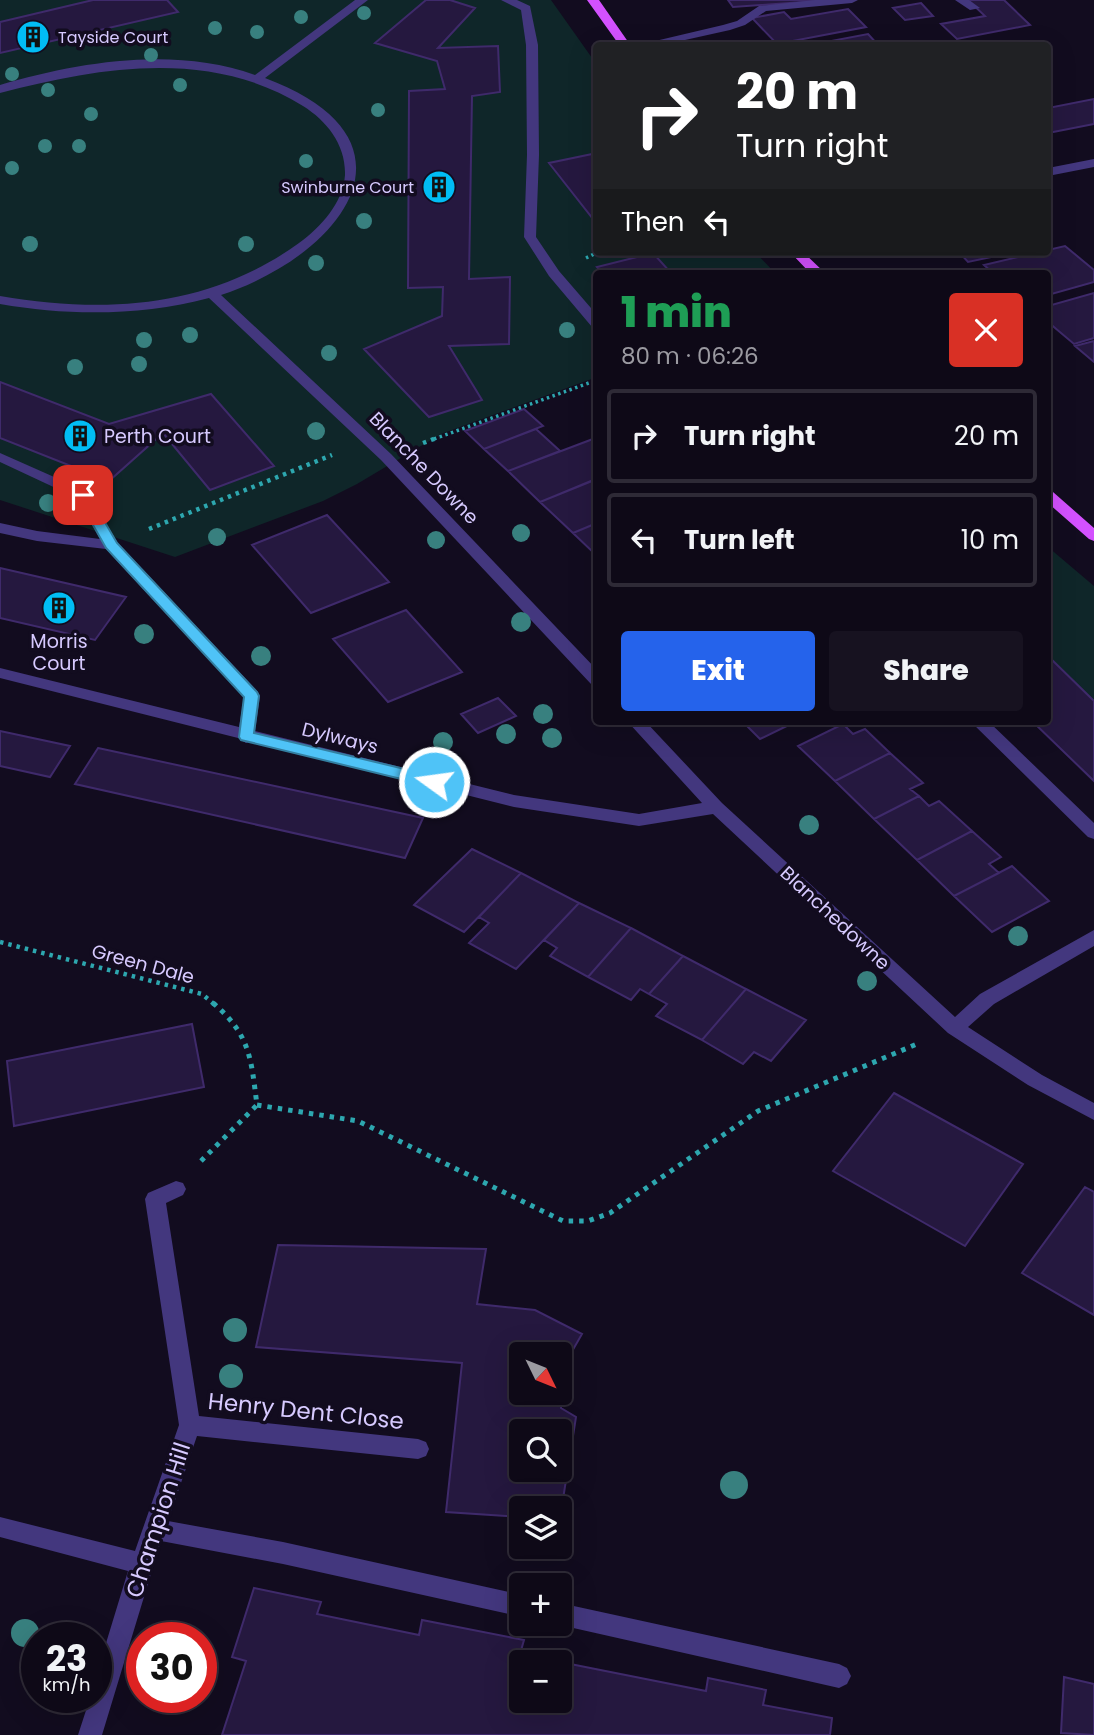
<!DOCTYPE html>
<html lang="en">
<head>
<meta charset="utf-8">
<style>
	:root { --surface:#0e0917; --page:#171220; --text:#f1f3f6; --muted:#9b9aa1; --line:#2e2a36; --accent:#2563eb }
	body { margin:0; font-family:Poppins,sans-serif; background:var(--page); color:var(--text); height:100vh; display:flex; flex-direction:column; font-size:26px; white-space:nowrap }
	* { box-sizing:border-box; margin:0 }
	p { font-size:23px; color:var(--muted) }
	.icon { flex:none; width:38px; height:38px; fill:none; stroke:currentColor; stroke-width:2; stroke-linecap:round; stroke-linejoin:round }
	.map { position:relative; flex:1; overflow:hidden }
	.details { position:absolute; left:593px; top:270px; width:458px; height:455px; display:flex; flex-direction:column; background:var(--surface); border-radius:7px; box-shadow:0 7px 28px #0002,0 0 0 2px var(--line) }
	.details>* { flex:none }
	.hud { position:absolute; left:593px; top:42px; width:458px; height:214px; border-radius:7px; box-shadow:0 7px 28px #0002,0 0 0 2px var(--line); background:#202124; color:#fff; overflow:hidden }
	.needle { width:46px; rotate:133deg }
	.tools { position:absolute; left:509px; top:1342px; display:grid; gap:14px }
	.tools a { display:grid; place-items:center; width:63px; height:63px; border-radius:7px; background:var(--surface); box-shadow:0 7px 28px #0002,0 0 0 2px var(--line); font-size:35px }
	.speed { position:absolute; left:21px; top:1622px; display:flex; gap:14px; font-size:35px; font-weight:700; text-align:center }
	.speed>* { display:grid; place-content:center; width:91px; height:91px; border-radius:50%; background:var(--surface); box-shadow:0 7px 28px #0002,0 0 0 2px var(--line); line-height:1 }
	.speed small { font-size:18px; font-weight:400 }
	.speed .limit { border:10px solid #d22; background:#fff; color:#111 }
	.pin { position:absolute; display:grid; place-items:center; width:60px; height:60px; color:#fff; margin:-30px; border-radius:14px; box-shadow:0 4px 10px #0006 }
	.me { position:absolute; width:77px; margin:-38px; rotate:284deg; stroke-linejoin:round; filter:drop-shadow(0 0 5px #0008) }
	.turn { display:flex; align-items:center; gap:24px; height:147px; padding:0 28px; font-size:32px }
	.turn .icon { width:91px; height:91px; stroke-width:2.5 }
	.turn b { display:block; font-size:49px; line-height:60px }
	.then { display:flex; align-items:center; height:66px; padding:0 28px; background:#0003; gap:14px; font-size:26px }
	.round { display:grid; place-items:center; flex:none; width:74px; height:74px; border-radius:7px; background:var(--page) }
	.overview { display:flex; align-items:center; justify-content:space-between; height:119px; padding:0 28px }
	h1 { font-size:42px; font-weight:800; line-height:52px; color:#1e9e55 }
	.cta { display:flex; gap:14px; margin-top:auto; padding:14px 28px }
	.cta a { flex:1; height:80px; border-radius:7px; background:var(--accent); color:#fff; font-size:28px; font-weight:800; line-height:80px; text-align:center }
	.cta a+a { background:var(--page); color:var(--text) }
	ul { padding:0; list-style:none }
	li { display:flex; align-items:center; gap:21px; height:94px; margin:0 14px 10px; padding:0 14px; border:4px solid var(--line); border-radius:7px }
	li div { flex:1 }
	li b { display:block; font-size:26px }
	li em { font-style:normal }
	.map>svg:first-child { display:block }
	.green { fill:#0f2629 }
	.building { fill:#25183f; stroke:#3f2a6b; stroke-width:2; fill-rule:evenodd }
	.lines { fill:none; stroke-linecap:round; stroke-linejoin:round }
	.path-far2 { stroke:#2da7af; stroke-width:3.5; stroke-dasharray:2.5 3.5; stroke-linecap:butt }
	.path-far1 { stroke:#2da7af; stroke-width:4.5; stroke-dasharray:3.5 5; stroke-linecap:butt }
	.path { stroke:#2da7af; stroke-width:5; stroke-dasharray:4.5 6; stroke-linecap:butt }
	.minor { fill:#43377e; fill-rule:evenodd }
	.major { fill:#d351fe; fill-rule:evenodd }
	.tree { fill:#38807f }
	.route { fill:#4fc3f7; stroke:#337fa1; stroke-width:2 }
	.labels { text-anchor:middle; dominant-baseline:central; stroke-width:7; stroke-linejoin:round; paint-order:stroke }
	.far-poi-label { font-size:16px; fill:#d7caff; stroke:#120c1f; text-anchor:start }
	.poi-label { font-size:19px; fill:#d7caff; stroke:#120c1f; text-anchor:start }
	.street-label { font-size:19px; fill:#d7caff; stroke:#120c1f }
	.near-street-label { font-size:23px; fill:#d7caff; stroke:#120c1f }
</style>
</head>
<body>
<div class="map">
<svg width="1094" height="1735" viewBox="0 0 1094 1735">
	<rect width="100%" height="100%" fill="#120c1f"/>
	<path class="green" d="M0,0H551L597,65V252H755L775,273H597V377L441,434L357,484L323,501L175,557L0,500Z
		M1048,547L1094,586V772L1048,721Z"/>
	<path class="building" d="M93,0H167L178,12L0,53V22Z
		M426,0H450L475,8L438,48L498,46L500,92L472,96L469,279L510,277L509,344L449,346L482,400L429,417L364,349L442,316L443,287L408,288L409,91L445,89L437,61L375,43Z
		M728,0H831L733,7Z
		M968,0H1004L1030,25L957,39L941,24L985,16Z
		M921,3L933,16L905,20L893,8Z
		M848,9L866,27L777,44L752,18L784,12L791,19Z
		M868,34L879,46H805Z
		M1094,99V124L1048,133V108Z
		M597,153V224L549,163Z
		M1065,246L1094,270V282L1048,295V273H993L984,265Z
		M959,252H1015L968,262Z
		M653,253L671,273H603L597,267Z
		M1094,293V338L1074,344L1048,322V306Z
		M1094,341V362L1075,346Z
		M0,382L109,424L211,394L274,466L210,490L163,433L109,481L0,438Z
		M524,409L543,426L484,449L465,431Z
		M536,429L560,451L508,471L484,449Z
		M593,439L597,442V479L540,502L508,471Z
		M591,481L597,486V523L573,533L540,502Z
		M327,515L389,582L311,613L252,545Z
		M597,523V556L573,533Z
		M0,568L126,597L95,640L0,618Z
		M406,610L462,672L388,702L333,639Z
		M1048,656L1094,701V781L1032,721H1048Z
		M498,698L516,716L478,733L461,714Z
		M742,721H797L760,739Z
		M843,724L853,734L865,729L890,753L835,781L798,746Z
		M0,731L70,746L50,777L0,766Z
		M98,748L423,818L405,858L75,784Z
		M890,753L923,783L910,789L919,796L874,819L835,781Z
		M919,796L929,806L939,801L972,831L917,860L874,819Z
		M972,831L1001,857L989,864L999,873L954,896L917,860Z
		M472,849L521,873L464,932L414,905Z
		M1012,866L1049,901L992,932L954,896Z
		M521,873L579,903L516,969L469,943L489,923L479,917Z
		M579,903L631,928L588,977L550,956L557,948L544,940Z
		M631,928L683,956L649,994L640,989L631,1000L588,977Z
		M683,956L746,989L702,1040L656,1016L667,1004L649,994Z
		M746,989L806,1020L771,1061L754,1052L743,1064L702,1040Z
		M192,1024L204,1087L14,1126L7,1061Z
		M894,1093L1023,1164L965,1246L833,1171Z
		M1085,1187L1094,1192V1315L1022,1273Z
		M278,1245L486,1249L477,1304L535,1310L582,1334L567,1360L561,1408L576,1417L560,1518V1508H522V1517L446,1512L462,1363L256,1347ZM522,1354H560V1393H522ZM522,1432H560V1470H522Z
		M254,1588L321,1602L317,1614L419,1635L422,1620L524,1640L520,1654L706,1691L708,1678L766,1690L763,1705L832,1718L830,1735H222L246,1661L232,1657ZM522,1662H560V1701H522Z
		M1064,1677L1094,1684V1735L1061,1733Z"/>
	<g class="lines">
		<path class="path-far2" d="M586,258L598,252
			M434,439L597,380"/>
		<path class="path-far1" d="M423,443L439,437
			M149,529L332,455
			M0,942L202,994L215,1005"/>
		<path class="path" d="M213,1003C251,1035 251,1060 257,1105
			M257,1105L358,1121L563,1221H588L610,1213L758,1111L917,1044
			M201,1161L257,1105"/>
		<path class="minor" d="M355,0H368L265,78C431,140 342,255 221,295L391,454L597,670V685L591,684L381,460L209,298C141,316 69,316 0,304V296C107,314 209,308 299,243C321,227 343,203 345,175C346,145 327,121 303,106C210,48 100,67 0,93V85C79,62 174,46 255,75Z
			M501,0H517L530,6L538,45L539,155L536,237L559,271L597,315V328L592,327L549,276L524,237L527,155L526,45L521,10Z
			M815,0H858L852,3L766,11L745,25L730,30L658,46H634L723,25L737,21L759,6Z
			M955,0H969L980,8L970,10Z
			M1094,159V167L1048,176V168Z
			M0,453L88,492L117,542L258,692L260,696L255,731L514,795L639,814L702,803L627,721H645L722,803L955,1017L980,994L1094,930V946L994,1004L968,1027L1042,1075L1094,1103V1120L1028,1085L948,1033L713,814L639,826L514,807L251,741L246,743L238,738L0,678V668L239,727L244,697L106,549L37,541L0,533V523L37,531L100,539L77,498L0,462Z
			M970,721H988L1094,823V839L1088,837Z
			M176,1181L183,1183L186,1189L183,1195L166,1203L199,1416L418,1439L426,1442L429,1449L426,1456L418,1459L197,1436L168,1521L283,1542L522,1595V1617L283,1564L161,1541L102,1735H78L90,1698H96V1676L128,1571L0,1537V1517L135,1551L179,1425L145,1199L148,1193Z
			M560,1603L839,1664L847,1668L851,1676L847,1684L839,1688L560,1625L557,1624H560Z"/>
		<path class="major" d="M587,0H599L631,46H620Z
			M790,252H803L825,273H810Z
			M1048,491L1053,492L1094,528V541L1089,539L1048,503Z"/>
	</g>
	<g class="tree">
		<circle cx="364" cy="13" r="7"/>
		<circle cx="301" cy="17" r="7"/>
		<circle cx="215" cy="28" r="7"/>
		<circle cx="257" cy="32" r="7"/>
		<circle cx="151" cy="55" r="7"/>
		<circle cx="12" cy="74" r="7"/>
		<circle cx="180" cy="85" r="7"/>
		<circle cx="48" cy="90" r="7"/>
		<circle cx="378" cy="110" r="7"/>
		<circle cx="91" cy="114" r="7"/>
		<circle cx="45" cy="146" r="7"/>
		<circle cx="79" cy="146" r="7"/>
		<circle cx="306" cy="161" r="7"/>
		<circle cx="12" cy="168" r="7"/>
		<circle cx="364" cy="221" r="8"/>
		<circle cx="30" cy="244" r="8"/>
		<circle cx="246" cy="244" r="8"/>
		<circle cx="316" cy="263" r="8"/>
		<circle cx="567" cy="330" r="8"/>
		<circle cx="190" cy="335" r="8"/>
		<circle cx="144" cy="340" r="8"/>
		<circle cx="329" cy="353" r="8"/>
		<circle cx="139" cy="364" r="8"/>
		<circle cx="75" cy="367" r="8"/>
		<circle cx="316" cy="431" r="9"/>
		<circle cx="48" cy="503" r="9"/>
		<circle cx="521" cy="533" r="9"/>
		<circle cx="217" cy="537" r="9"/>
		<circle cx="436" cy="540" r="9"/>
		<circle cx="521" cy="622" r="10"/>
		<circle cx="144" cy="634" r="10"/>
		<circle cx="261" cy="656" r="10"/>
		<circle cx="543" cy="714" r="10"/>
		<circle cx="506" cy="734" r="10"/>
		<circle cx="552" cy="738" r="10"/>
		<circle cx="443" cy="742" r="10"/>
		<circle cx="809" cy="825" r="10"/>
		<circle cx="1018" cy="936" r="10"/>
		<circle cx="867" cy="981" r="10"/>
		<circle cx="235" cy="1330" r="12"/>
		<circle cx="231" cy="1376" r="12"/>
		<circle cx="734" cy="1485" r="14"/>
		<circle cx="25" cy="1633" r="14"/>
	</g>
	<path class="route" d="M83,491L89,495L117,543L257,692L259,696L254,733L434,776L439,778L441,782L439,786L434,787L241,740L239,737L244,697L106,548L76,495Z"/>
	<defs>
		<symbol id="building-disc" viewBox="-11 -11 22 22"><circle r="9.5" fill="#01bdf4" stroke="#120c1f"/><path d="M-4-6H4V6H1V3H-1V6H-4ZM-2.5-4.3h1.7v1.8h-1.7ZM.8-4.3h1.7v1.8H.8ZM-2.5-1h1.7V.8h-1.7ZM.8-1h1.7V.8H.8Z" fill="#111"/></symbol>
	</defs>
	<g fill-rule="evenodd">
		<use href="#building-disc" x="14" y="18" width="38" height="38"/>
		<use href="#building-disc" x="420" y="168" width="38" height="38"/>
		<use href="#building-disc" x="61" y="417" width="38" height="38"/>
		<use href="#building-disc" x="40" y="589" width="38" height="38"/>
	</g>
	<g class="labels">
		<g class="far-poi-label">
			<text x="58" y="37">Tayside Court</text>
			<text x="414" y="187" text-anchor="end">Swinburne Court</text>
		</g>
		<g class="poi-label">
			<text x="104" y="436">Perth Court</text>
			<text x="59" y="641" text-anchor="middle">Morris<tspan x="59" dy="22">Court</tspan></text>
		</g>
		<g class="street-label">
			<text transform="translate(424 468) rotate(46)">Blanche Downe</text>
			<text transform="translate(340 738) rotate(14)">Dylways</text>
			<text transform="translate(835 918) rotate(43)">Blanchedowne</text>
			<text transform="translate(143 964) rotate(15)">Green Dale</text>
		</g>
		<g class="near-street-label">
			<text transform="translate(306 1411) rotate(6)">Henry Dent Close</text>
			<text transform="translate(158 1520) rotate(-72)">Champion Hill</text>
		</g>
	</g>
</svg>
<div class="tools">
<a><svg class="needle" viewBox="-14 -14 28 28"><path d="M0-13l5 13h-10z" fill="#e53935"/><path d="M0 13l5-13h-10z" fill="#9b9aa1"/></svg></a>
<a><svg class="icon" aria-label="search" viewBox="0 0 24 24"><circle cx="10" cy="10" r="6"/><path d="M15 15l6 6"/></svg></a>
<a><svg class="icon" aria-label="layers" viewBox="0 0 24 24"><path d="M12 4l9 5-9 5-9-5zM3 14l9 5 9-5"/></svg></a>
<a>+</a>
<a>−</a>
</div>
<div class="speed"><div>23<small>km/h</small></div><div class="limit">30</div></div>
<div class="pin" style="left:83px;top:495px;background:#d93025"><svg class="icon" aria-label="arrive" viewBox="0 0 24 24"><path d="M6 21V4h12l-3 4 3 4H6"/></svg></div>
<svg class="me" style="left:434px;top:782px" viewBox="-20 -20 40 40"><circle r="17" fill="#4fc3f7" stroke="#fff" stroke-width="3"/><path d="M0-11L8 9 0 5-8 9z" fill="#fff"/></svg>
<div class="hud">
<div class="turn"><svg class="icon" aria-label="right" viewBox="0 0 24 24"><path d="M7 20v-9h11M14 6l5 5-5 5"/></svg><div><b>20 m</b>Turn right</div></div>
<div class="then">Then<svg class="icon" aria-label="left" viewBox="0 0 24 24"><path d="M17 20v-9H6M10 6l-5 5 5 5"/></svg></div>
</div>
<section class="details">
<div class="overview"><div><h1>1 min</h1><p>80 m · 06:26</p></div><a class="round" style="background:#d93025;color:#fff"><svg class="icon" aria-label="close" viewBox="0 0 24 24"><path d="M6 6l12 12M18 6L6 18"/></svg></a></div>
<ul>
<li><svg class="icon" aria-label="right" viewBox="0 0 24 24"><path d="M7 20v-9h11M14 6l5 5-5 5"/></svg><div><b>Turn right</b></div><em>20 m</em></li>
<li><svg class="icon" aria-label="left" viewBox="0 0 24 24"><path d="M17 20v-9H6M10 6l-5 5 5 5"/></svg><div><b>Turn left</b></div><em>10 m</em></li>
</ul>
<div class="cta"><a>Exit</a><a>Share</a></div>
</section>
</div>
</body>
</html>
